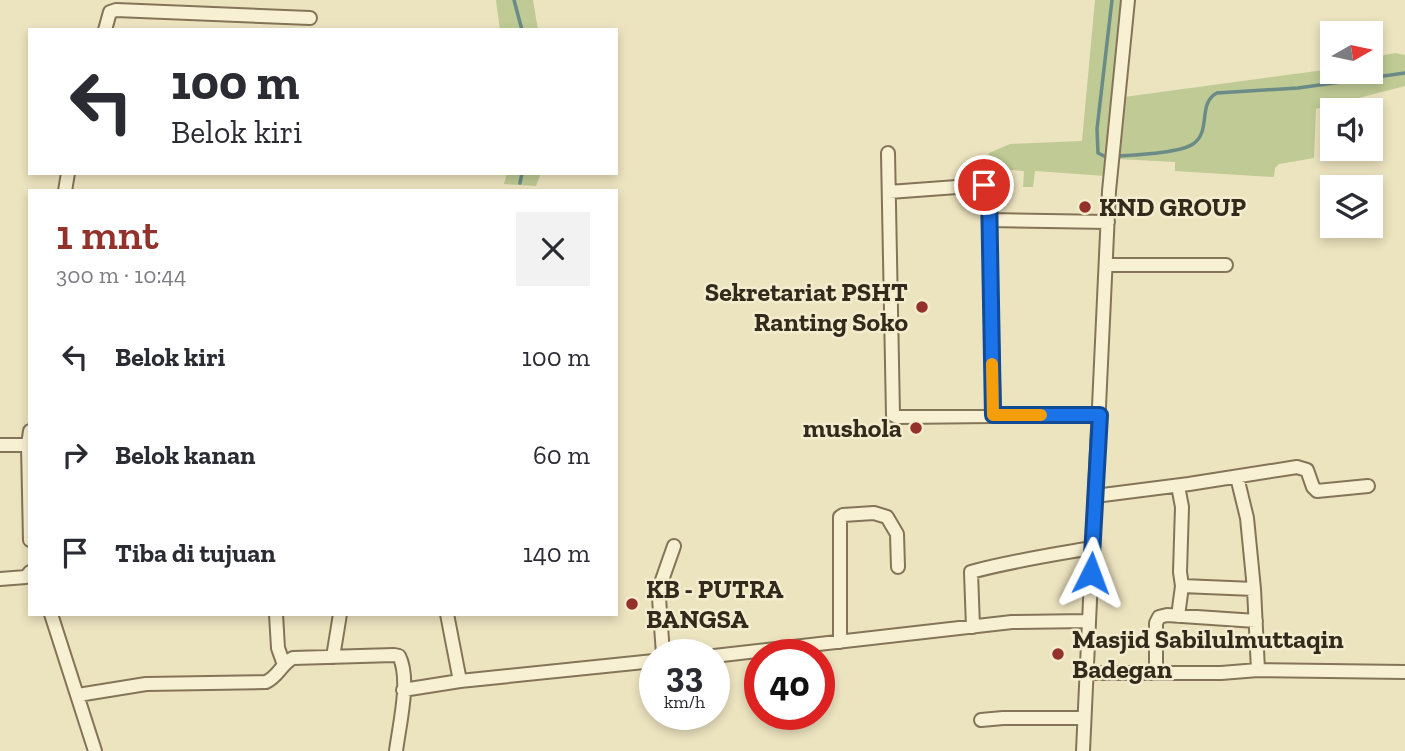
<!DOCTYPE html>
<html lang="id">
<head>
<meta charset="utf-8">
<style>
	:root { --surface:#fff; --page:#f2f2f3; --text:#2b2b33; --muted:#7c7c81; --accent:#92322a }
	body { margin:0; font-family:"Zilla Slab",serif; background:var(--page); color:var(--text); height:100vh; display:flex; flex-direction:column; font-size:26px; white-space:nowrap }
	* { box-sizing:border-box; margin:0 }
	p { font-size:23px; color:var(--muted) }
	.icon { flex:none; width:38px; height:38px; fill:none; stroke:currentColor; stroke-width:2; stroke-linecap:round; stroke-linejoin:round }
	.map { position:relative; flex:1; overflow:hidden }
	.details { position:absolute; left:28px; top:189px; width:590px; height:427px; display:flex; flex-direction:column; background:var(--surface); border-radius:0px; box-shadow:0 4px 10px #0003 }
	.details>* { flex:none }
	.banner { position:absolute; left:28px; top:28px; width:590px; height:147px; border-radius:0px; box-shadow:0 4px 10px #0003; background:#fff; color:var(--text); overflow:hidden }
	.needle { width:46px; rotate:81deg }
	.tools { position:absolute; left:1320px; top:21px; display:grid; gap:14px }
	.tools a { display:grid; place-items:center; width:63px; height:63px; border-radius:0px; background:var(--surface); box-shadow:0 4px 10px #0003; font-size:35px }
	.speed { position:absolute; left:639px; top:639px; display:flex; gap:14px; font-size:35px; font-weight:700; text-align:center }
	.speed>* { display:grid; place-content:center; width:91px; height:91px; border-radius:50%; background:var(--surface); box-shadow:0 4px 10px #0003; line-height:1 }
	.speed small { font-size:18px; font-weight:400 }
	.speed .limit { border:10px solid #d22; background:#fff; color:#111 }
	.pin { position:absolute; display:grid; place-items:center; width:60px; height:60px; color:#fff; margin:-30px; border:4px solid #fff; border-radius:50%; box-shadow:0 2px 7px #0007 }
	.me { position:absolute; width:77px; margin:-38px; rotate:3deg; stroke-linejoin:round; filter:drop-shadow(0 0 5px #0008) }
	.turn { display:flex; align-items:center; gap:24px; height:147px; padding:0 28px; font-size:32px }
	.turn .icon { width:91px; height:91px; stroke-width:2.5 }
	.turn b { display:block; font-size:49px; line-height:60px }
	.round { display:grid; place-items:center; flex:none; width:74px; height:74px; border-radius:0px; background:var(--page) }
	.overview { display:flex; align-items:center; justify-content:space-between; height:119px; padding:0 28px }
	h1 { font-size:42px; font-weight:600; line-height:52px; color:var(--accent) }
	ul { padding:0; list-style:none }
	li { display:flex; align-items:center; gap:21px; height:98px; padding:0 28px }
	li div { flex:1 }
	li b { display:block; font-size:26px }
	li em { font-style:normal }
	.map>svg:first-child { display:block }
	.green { fill:#bfca94 }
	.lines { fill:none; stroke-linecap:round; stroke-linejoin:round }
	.stream { stroke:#6a8b86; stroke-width:3.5 }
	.minor-casing { stroke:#847458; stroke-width:16 }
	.minor { stroke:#f8f0d2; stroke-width:12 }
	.route-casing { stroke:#114b97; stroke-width:18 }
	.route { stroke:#1a73e8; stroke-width:12 }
	.slow { stroke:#f59e0b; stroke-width:12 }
	.poi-dot { fill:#92322a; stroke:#f4ecce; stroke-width:2.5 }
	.labels { text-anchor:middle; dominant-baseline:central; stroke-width:5; stroke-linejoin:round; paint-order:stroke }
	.poi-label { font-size:26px; font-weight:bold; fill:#342a1c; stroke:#f4ecce; text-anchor:start }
</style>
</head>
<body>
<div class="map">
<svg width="1405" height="751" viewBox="0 0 1405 751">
	<rect width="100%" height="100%" fill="#ece3bf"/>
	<path class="green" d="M496,0H533L538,30H500Z
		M1095,0H1122L1106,176L1035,171L1033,187H1023L1024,171L985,168L989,153L1010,144L1082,141Z
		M1395,53L1405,55V86L1316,109L1314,158L1279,164L1275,168L1274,177L1175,171V162L1119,159L1124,97L1332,69V72H1370V58Z
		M507,173H541L536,186L504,184Z"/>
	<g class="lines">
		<path class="stream" d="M514,0L522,30
			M1112,0L1097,129L1098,153L1106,157C1126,155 1179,154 1193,144C1212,131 1197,103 1217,93L1298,88L1405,73
			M520,183L522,173"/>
		<defs>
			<path id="minor" d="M105,30L110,12L116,10L310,18
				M888,153L893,415L897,417L1100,415
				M65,191L68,173
				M889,192L984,185L988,187L994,415
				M989,220L1108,222
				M1107,265H1226
				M30,431L28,445L30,540
				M0,445H28
				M1237,477L1247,518L1254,589
				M1178,486L1182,507L1180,572L1182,586L1254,589L1258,670
				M1095,496L1189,484L1297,467L1307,470L1313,487L1317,491L1368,486
				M0,579L26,577L30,572
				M51,614L95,751
				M276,614L278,648L284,665
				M447,614L460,681
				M1178,616L1182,586
				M973,627L971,572C1011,561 1051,555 1092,548
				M840,642V517L843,515L874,513L887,517L897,534L898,567
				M663,654L659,598L661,583L674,546
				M714,656L1012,622L1088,621
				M333,657L340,614
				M1086,673H1221L1258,670L1405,672
				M1156,673V623L1159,617L1167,615L1256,621
				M403,690L460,681L654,661
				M78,695L146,684L266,682C278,677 282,663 293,658L394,655L399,656C411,679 399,726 396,751
				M981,720L1003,718H1083
				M1083,751L1109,191L1128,0"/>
		</defs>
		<use href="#minor" class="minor-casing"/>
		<use href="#minor" class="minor"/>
	</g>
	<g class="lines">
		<defs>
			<path id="route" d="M984,185L989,191L993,415H1100L1091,573"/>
		</defs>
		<use href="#route" class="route-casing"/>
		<use href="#route" class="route"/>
		<path class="slow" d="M992,364L993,415H1041"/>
	</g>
	<g class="poi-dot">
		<circle cx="1085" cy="207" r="7"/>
		<circle cx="922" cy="307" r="7"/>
		<circle cx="916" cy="428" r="7"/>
		<circle cx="632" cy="604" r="7"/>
		<circle cx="1058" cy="654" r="7"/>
	</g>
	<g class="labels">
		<g class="poi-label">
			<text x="1099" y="207">KND GROUP</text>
			<text x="908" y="292" text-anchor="end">Sekretariat PSHT<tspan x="908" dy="30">Ranting Soko</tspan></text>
			<text x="902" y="428" text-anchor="end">mushola</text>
			<text x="646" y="589">KB - PUTRA<tspan x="646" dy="30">BANGSA</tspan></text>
			<text x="1072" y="639">Masjid Sabilulmuttaqin<tspan x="1072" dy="30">Badegan</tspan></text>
		</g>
	</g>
</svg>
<div class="tools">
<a><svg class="needle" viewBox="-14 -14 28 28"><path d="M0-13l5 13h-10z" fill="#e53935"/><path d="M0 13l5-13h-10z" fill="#7c7c81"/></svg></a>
<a><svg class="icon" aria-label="sound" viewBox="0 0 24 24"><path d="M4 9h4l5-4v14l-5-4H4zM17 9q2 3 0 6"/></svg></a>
<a><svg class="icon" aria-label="layers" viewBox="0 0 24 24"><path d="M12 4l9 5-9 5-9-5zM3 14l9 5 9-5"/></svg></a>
</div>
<div class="speed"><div>33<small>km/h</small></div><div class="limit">40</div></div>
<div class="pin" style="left:984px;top:185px;background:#d93025"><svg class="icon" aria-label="arrive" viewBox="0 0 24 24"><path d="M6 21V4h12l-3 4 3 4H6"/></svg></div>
<svg class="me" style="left:1091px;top:573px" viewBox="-20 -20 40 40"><path d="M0-17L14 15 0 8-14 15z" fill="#1a73e8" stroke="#fff" stroke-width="4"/></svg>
<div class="banner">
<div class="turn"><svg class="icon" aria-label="left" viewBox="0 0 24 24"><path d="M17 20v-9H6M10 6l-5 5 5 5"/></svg><div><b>100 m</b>Belok kiri</div></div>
</div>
<section class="details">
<div class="overview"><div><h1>1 mnt</h1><p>300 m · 10:44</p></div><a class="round"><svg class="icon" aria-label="close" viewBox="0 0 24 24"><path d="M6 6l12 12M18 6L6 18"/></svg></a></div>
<ul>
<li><svg class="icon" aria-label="left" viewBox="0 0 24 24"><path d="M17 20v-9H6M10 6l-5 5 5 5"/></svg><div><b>Belok kiri</b></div><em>100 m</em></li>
<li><svg class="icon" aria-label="right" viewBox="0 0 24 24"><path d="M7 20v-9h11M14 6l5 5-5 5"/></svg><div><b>Belok kanan</b></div><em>60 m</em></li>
<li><svg class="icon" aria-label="arrive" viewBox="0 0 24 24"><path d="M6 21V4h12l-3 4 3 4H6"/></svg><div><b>Tiba di tujuan</b></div><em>140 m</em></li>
</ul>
</section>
</div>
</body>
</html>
